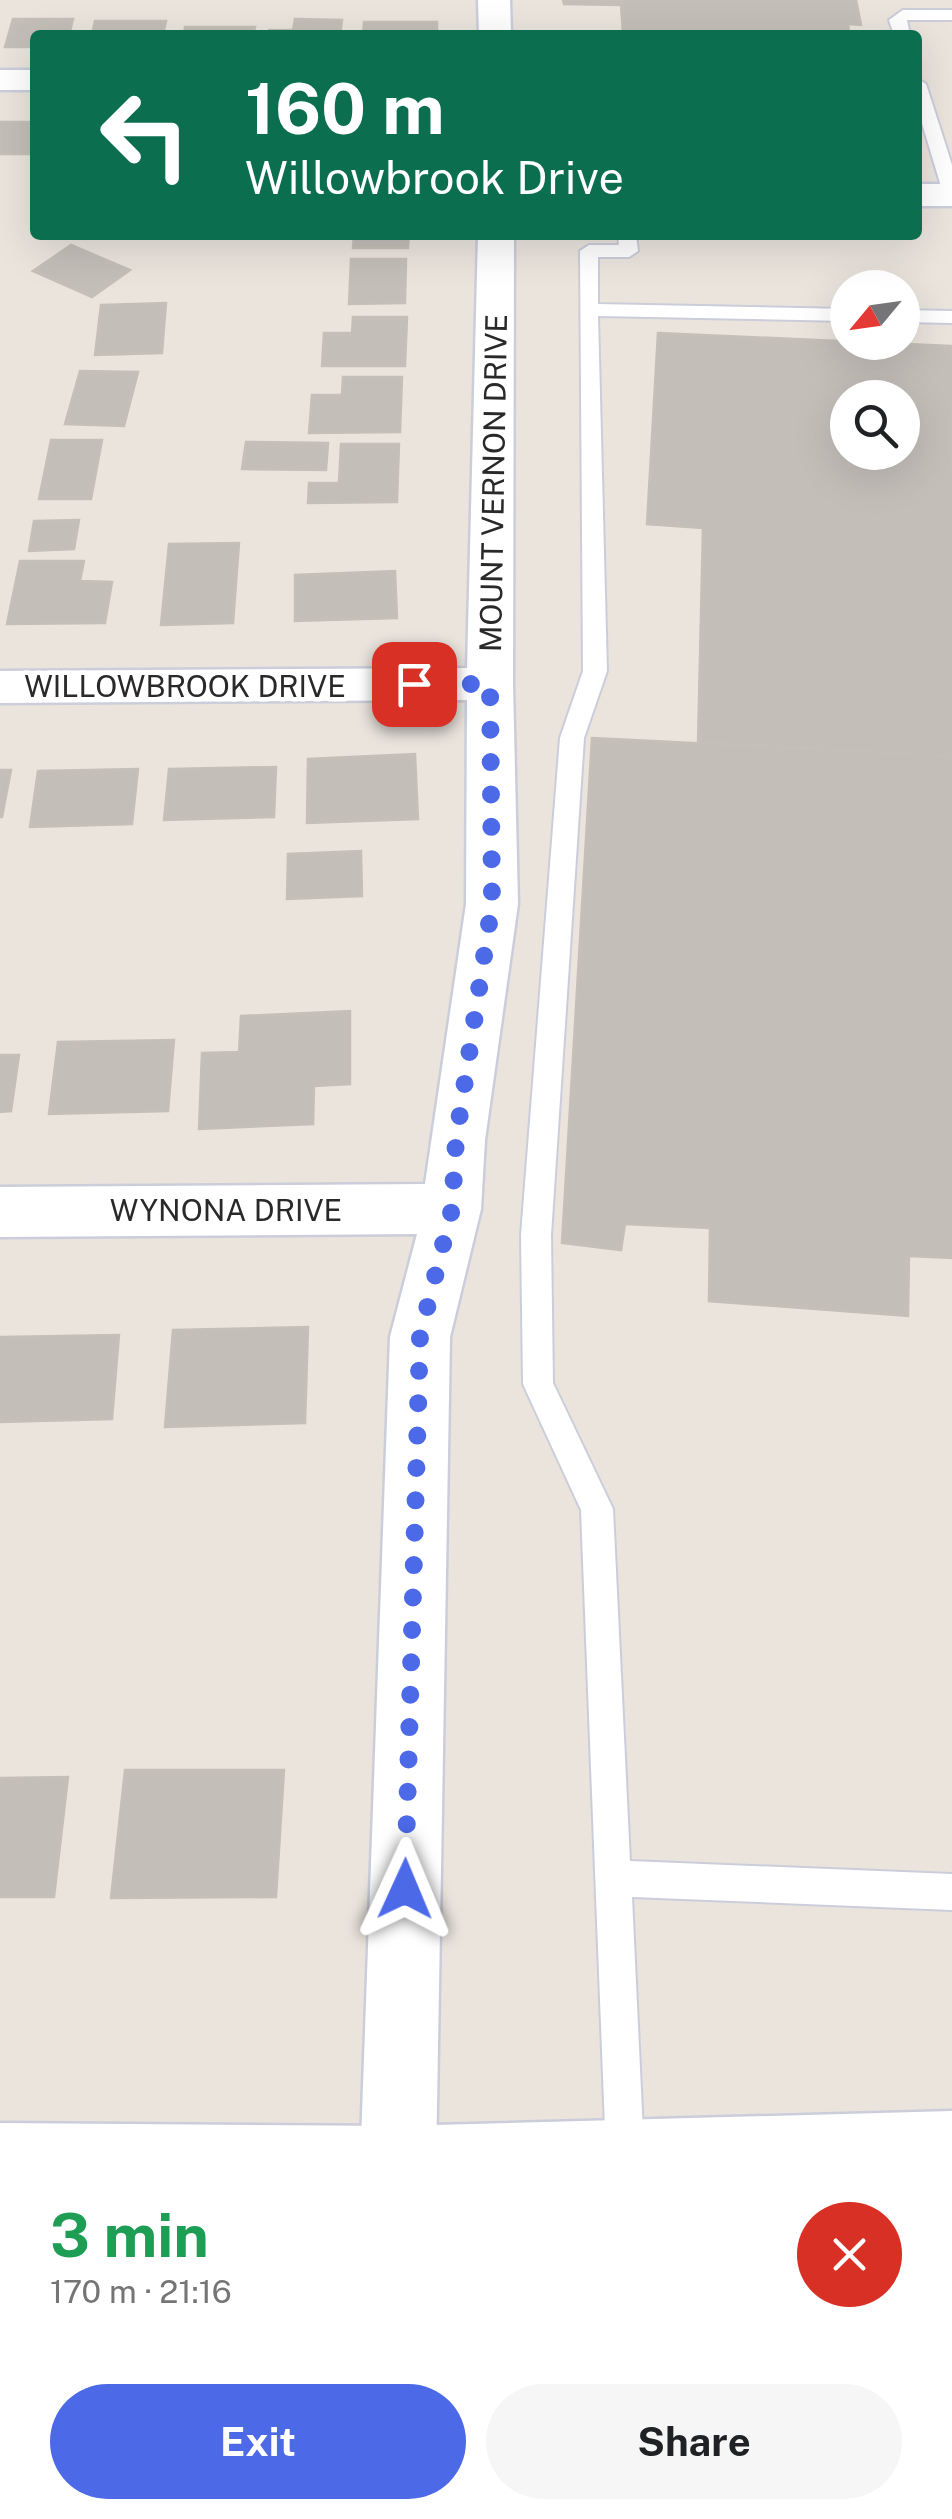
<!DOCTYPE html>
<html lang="en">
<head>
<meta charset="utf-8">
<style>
	:root { --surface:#fff; --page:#f6f6f6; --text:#202124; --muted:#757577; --accent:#4c69e8 }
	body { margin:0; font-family:"Public Sans",sans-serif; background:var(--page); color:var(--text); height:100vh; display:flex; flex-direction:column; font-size:38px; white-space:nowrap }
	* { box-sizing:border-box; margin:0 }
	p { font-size:32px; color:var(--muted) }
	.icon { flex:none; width:55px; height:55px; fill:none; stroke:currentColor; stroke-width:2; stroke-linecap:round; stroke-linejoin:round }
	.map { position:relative; height:2169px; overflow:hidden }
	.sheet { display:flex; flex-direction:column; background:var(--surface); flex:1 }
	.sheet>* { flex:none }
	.banner { position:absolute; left:30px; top:30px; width:892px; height:210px; border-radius:10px; box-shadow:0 10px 40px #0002; background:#0b6e4f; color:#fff; overflow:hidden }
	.needle { width:65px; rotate:241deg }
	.controls { position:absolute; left:830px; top:270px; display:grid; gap:20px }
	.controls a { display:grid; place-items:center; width:90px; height:90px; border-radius:50%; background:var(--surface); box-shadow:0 10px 40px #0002; font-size:50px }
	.pin { position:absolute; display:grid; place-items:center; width:85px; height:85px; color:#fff; margin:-42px; border-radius:20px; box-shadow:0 5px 15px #0006 }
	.me { position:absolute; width:110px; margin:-55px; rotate:1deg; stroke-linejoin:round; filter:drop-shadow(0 0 8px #0008) }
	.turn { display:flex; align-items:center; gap:35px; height:210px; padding:0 50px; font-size:45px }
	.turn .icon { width:130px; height:130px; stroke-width:2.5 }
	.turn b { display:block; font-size:70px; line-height:85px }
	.round { display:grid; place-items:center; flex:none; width:105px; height:105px; border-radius:52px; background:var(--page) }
	.overview { display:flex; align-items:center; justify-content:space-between; height:170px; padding:0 50px }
	h1 { font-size:60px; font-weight:700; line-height:75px; color:#1e9e55 }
	.primary-button { display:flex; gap:20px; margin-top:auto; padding:20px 50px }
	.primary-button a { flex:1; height:115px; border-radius:60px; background:var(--accent); color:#fff; font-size:40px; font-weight:700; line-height:115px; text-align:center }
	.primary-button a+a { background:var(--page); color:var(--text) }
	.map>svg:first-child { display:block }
	.building { fill:#c3beb8; stroke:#c5c0b7; stroke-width:2.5; fill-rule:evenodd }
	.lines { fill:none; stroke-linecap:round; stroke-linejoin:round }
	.service-casing { stroke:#cbceda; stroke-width:4 }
	.minor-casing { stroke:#cbceda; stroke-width:5 }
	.secondary-casing { stroke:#cbceda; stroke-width:5 }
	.service { fill:#fff; fill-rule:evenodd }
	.minor { fill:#fff; fill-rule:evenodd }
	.secondary { fill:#fff; fill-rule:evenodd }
	.route { stroke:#4c69e8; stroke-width:18; stroke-dasharray:0 32.4 }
	.labels { text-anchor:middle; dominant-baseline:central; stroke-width:9; stroke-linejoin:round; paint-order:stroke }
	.street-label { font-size:30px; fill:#292929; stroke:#fff }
</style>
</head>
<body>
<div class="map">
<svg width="952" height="2169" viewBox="0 0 952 2169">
	<rect width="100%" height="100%" fill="#eae4dd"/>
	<path class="building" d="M563,0H856L861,25L848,24L849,33L832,35H567L623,33L621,5L564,4Z
		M13,19H73L69,35H35V47H5Z
		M295,19L342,20L340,35H268L269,30H293Z
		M95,21H166L163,35H92Z
		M364,22H437V35H363Z
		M185,27H255L253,35H184Z
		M0,122H35V154H0Z
		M354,235H409L408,248H353Z
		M71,245L130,270L92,297L33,271Z
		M351,259H406L405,303L349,304Z
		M166,303L162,353L95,355L101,305Z
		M353,317H407L405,366H322L324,333H352Z
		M658,333L952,346V756L698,742L703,528L647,524ZM848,398H902V452H848Z
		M80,371L138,372L124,426L65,424Z
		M343,377H402L400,432L309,433L312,395H342Z
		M51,440H102L91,499H39Z
		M246,442L328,443L326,470L242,469Z
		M341,444H399L397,502L308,503L309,483H339Z
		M79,520L74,549L29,551L34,521Z
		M239,543L233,623L161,625L169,544Z
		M20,561H84L80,581L112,582L105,623L7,624Z
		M395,571L397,618L295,621V575Z
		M592,738L952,756V1258L909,1256L908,1316L709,1301L710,1228L625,1224L621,1250L562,1243Z
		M415,754L418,819L307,823L308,759Z
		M276,767L274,817L164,820L169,769Z
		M138,769L132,824L30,827L38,771Z
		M0,770H11L2,817H0Z
		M361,851L362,896L287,899L288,854Z
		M350,1011V1084L314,1086L313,1124L199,1129L202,1053L239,1052L241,1016Z
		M174,1040L168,1111L49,1114L58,1042Z
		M0,1055H19L11,1111L0,1112Z
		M308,1327L305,1423L165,1427L173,1330Z
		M119,1335L112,1419L0,1422V1337Z
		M125,1770H284L276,1897L111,1898Z
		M68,1777L54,1897H0V1778Z"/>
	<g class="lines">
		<defs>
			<path id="service" d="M952,10V20H907L910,35H894L889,20L903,10Z
				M918,79L926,84L952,165V198L943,193L918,110Z
				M618,235H636L638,251L629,257H598V304L848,309V321L598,316L607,671L584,738L551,1235L553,1383L613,1509L630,1861L952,1874V1910L632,1897L644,2154L636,2169L611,2168L606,2154L581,1510L523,1384L521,1235L560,738L583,671L580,251L589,245H619Z
				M902,310L952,311V323L902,322Z"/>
			<path id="minor" d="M478,0H510L511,35H479Z
				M0,70H35V90H0Z
				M918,184H952V206H918Z
				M478,235H514L513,684L518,904L485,1140L481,1209L450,1337L436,2165L434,2169H360L390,1337L417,1234L0,1237V1187L425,1184L466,904L467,700L0,703V671L467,668Z"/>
			<path id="secondary" d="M952,2111V2169H0V2123L397,2126Z"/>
		</defs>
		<use href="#service" class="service-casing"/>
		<use href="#minor" class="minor-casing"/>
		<use href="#secondary" class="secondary-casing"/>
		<use href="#service" class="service"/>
		<use href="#minor" class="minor"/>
		<use href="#secondary" class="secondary"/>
	</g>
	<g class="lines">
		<path class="route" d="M405,1889L420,1336L452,1209L456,1140L492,904L490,684H414"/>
	</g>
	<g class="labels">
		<g class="street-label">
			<text transform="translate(493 483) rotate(-89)">MOUNT VERNON DRIVE</text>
			<text x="185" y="686">WILLOWBROOK DRIVE</text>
			<text x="226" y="1210">WYNONA DRIVE</text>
		</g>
	</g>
</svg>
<div class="controls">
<a><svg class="needle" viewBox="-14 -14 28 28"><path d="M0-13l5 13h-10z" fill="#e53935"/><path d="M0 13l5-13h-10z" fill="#757577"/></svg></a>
<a><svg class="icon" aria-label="search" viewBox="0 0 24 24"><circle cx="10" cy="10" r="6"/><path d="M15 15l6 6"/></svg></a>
</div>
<div class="pin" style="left:414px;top:684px;background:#d93025"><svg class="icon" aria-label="arrive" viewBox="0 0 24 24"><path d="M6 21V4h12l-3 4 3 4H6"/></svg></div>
<svg class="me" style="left:405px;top:1889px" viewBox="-20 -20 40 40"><path d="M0-17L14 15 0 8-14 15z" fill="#4c69e8" stroke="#fff" stroke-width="4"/></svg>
<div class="banner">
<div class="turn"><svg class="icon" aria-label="left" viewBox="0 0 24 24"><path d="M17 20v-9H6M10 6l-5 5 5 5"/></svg><div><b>160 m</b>Willowbrook Drive</div></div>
</div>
</div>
<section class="sheet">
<div class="overview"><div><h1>3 min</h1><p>170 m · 21:16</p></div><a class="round" style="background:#d93025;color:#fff"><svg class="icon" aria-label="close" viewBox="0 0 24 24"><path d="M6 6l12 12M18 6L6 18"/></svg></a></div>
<div class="primary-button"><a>Exit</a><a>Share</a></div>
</section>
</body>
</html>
